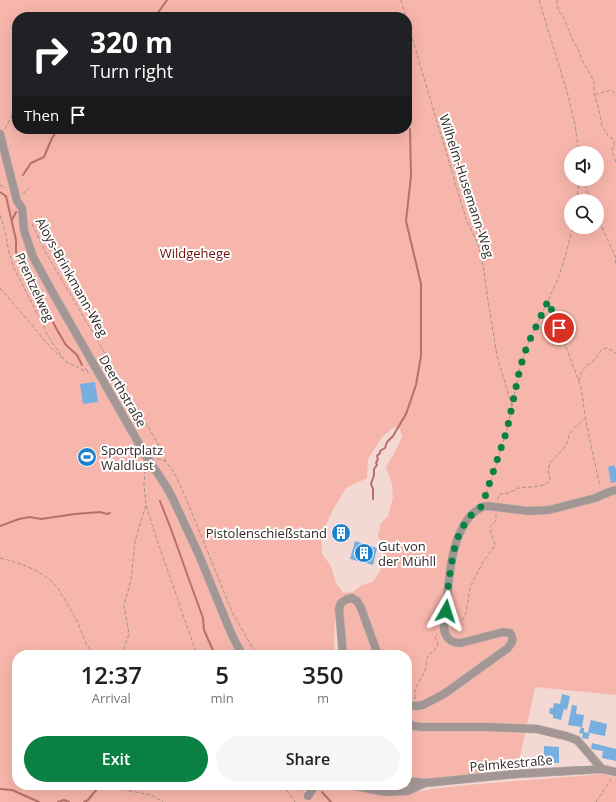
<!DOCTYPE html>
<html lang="en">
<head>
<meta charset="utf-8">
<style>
	:root { --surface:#fff; --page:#f6f6f6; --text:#202124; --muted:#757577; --accent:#0b8043 }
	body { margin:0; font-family:"Open Sans",sans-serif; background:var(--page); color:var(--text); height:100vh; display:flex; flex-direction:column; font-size:15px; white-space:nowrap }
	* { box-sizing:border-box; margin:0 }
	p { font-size:13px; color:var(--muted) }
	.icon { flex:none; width:22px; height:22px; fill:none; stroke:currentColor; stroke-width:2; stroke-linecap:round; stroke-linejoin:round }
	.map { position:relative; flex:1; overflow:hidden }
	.drawer { position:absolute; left:12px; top:650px; width:400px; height:140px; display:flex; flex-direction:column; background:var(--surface); border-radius:16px; box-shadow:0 4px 16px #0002 }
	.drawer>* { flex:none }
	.top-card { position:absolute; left:12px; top:12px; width:400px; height:122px; border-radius:16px; box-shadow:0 4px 16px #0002; background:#202124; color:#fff; overflow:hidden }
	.tools { position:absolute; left:564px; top:146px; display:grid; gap:8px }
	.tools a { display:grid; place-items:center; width:40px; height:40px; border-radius:50%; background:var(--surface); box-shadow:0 4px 16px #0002; font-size:20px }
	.pin { position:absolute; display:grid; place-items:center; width:34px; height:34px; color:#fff; margin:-17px; border:2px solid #fff; border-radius:50%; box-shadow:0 1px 4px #0007 }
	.me { position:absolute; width:44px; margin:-22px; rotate:6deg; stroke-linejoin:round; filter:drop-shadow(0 0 3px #0008) }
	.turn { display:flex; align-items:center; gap:14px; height:84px; padding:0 12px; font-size:18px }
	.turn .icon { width:52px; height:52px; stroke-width:2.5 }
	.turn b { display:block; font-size:28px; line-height:34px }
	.then { display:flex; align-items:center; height:38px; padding:0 12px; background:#0003; gap:8px; font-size:15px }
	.eta { display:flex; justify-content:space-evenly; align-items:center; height:68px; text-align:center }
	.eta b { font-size:24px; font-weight:600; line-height:28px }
	.button { display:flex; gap:8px; margin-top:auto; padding:8px 12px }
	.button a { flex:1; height:46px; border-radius:24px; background:var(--accent); color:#fff; font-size:16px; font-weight:600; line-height:46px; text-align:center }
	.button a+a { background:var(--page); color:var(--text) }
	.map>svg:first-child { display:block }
	.green { fill:#f7b6ab; fill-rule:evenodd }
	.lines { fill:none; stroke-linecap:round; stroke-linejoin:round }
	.stream { stroke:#b97066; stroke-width:2 }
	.building { fill:#77afe1 }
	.minor-casing { stroke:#ccb5b0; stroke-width:9 }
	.path { stroke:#a7938f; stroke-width:1; stroke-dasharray:4 2; stroke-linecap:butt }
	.minor { stroke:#a39795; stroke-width:8 }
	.route { stroke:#0b8043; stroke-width:7; stroke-dasharray:0 12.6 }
	.labels { text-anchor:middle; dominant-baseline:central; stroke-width:4; stroke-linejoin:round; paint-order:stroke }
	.street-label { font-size:13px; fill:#322826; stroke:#fff }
	.park-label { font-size:13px; fill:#6c120d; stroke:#fff }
	.poi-label { font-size:13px; fill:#322826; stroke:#fff; text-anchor:start }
</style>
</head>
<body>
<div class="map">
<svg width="616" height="802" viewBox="0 0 616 802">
	<rect width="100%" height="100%" fill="#f3d8d3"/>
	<path class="green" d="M0,0H616V695L535,687L517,771L424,779L412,793L431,789L478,784L604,774L616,777V802H0ZM17,17H407V129H17ZM571,153H597V179H571ZM571,201H597V227H571ZM393,428L400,429L402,436L395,452L386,467L392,484L393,497L388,516L381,523L378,536L384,546L383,566L373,582L362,585L353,592L343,593L336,583L331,566L322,554L321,537L332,511L346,488L367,478L368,459L382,437ZM335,615L343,655H407V785H311L306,793L299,785H17V655H334Z"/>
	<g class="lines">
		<path class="stream" d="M155,17L167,0
			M23,175L31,163L44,157L52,138L58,129
			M0,192L6,196L16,240V252L21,264L33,276L37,284L36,289L45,313L51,318L56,328L66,345L77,355L82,365
			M12,220L16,212
			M373,499V489L371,484L374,475V469L377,465L376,463L378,459L377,456L380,453V451L385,448L387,442L393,436L406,414L416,385L421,356V284L406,221L411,176L410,129
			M160,501L171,529L191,585L203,618L204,630L215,655
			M0,526L19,519L30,517L41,519L75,514L100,512L107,514L110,513
			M0,789L12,790L39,802
			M322,792L331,802
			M58,802L64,800L69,802
			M84,802L88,800L97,789"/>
	</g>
	<path class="building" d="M95,382L98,402L83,404L80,384Z
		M614,465L616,470V482L611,483L608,467Z
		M340,529L345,531L342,538L337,535Z
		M355,541L377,548L373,565L350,559Z
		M562,694L570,696L567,710L564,709L561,720L553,718V715L549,713L550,708H553L554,703L560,704Z
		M572,705L577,706L576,714L584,715L582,728H584V732L590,733L588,732L591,720L607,724L605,736L590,733L588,739L582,738L583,734L579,733L581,727L568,725Z
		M592,743L616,749V761L602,758L603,751L591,749Z
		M544,746L559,747V763L544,762Z"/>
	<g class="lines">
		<defs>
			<path id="minor" d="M0,134L17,201L22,208L24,230L33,257L54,295L146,456L166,486L173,499L199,555L231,633L242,655
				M343,655L339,609L341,603L347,599L352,598L357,601L361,608L378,655
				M407,705L416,706L423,705L444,694L508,648C512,642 515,640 510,633L503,632L461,643C455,643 449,642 446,635C441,626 446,612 447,602C449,574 452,535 472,514C477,510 481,506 488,506L528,511L549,510L595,498L609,492L616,490
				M407,723L414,726L422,727H488L537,729L566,736L577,740L602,769
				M407,781L425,783L516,774L602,769L616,772
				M350,785L385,792L408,791L425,783
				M308,796L315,785"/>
		</defs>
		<use href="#minor" class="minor-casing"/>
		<path class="path" d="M401,0L406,17
			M539,0L568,95L575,125L579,153
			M557,0V5L559,12L563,16L573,41L578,49L582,60L594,81V94L599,110L602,126L609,137L612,138L614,141V144L612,151L616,163
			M407,21L466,219L478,244L484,270L487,294L497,356L512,406
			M595,94C601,94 606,91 612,90L616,96
			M5,129L17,106
			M584,179L590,201
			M0,185L6,188
			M23,194L29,188
			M577,201L579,179
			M0,215L5,230L9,253L14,268L51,341L65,361
			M597,216L615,256L616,265
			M32,224L46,253L157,442L166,462L175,474L185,496L233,614L257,655
			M0,288L32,325L50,347L63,359
			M549,302L581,387L586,422L600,487
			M65,361L89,373
			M85,368L88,371
			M579,381L581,373L586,366L596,359L601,350L603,349L607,348L616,353
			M157,459L165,461
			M145,470L144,485L146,505L154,531L197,655
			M484,499L490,484L507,430L520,368L527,346L557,281L564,261L573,227
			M497,500L500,494C505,494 509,493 513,491C517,489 514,489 519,488C528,486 543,489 550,480L548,469L550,463L563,449L567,443L569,435L574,428L585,419
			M0,558C20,563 36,568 52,582C55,584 58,588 60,592C67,603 74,614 79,626C84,637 86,648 96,655
			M452,627L463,619L466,613L470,587L483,562L495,546C494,539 490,534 490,527L496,520V515
			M121,655L129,634L124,605L131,580L135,541L146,505
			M415,699V690L426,668L427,658L429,655L437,647L438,642L435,638L437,634
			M99,785L151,795L163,802
			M283,785L295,802
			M295,785L302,791
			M596,802L611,779"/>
		<use href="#minor" class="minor"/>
	</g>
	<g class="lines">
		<path class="route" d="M446,611C447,594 449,578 452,561C454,550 456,539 462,529C466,519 474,512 482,506L507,430L520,368L527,346L548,301L559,328"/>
	</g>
	<defs>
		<symbol id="stadium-disc" viewBox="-11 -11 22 22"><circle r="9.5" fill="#1d82cd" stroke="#fff"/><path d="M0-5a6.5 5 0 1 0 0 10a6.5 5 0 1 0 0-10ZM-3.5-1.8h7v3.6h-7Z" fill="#fff"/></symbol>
		<symbol id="building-disc" viewBox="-11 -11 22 22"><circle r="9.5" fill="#1d82cd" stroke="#fff"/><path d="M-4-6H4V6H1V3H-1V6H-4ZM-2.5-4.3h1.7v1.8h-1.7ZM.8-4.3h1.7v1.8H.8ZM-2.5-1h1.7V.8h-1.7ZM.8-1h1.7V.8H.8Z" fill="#fff"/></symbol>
	</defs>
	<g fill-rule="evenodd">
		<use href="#stadium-disc" x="76" y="446" width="22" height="22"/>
		<use href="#building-disc" x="330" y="522" width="22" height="22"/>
		<use href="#building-disc" x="353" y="542" width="22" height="22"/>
	</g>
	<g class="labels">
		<g class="street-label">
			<text transform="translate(467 186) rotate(72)">Wilhelm-Husemann-Weg</text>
			<text transform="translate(72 277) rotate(61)">Aloys-Brinkmann-Weg</text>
			<text transform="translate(35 287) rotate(65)">Prentzelweg</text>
			<text transform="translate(123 391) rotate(60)">Deerthstraße</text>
			<text transform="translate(511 763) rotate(-5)">Pelmkestraße</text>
		</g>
		<g class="park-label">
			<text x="195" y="253">Wildgehege</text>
		</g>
		<g class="poi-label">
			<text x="101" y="450">Sportplatz<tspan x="101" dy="15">Waldlust</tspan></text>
			<text x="327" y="533" text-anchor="end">Pistolenschießstand</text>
			<text x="378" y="546">Gut von<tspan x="378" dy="15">der Mühll</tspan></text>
		</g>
	</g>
</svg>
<div class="tools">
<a><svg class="icon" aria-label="sound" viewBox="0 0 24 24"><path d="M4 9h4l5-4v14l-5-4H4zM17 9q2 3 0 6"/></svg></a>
<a><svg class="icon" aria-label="search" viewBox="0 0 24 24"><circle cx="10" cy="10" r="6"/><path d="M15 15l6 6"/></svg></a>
</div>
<div class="pin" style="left:559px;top:328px;background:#d93025"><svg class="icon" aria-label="arrive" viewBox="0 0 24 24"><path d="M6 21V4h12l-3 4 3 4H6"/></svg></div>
<svg class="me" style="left:446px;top:611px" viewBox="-20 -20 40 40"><path d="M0-17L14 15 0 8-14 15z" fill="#0b8043" stroke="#fff" stroke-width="4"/></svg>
<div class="top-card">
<div class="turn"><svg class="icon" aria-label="right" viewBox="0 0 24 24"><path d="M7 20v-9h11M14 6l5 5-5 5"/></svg><div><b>320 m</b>Turn right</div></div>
<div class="then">Then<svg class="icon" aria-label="arrive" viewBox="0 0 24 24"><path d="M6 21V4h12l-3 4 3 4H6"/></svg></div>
</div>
<section class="drawer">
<div class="eta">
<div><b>12:37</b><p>Arrival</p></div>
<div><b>5</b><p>min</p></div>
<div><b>350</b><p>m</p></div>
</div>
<div class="button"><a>Exit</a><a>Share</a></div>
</section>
</div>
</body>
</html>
